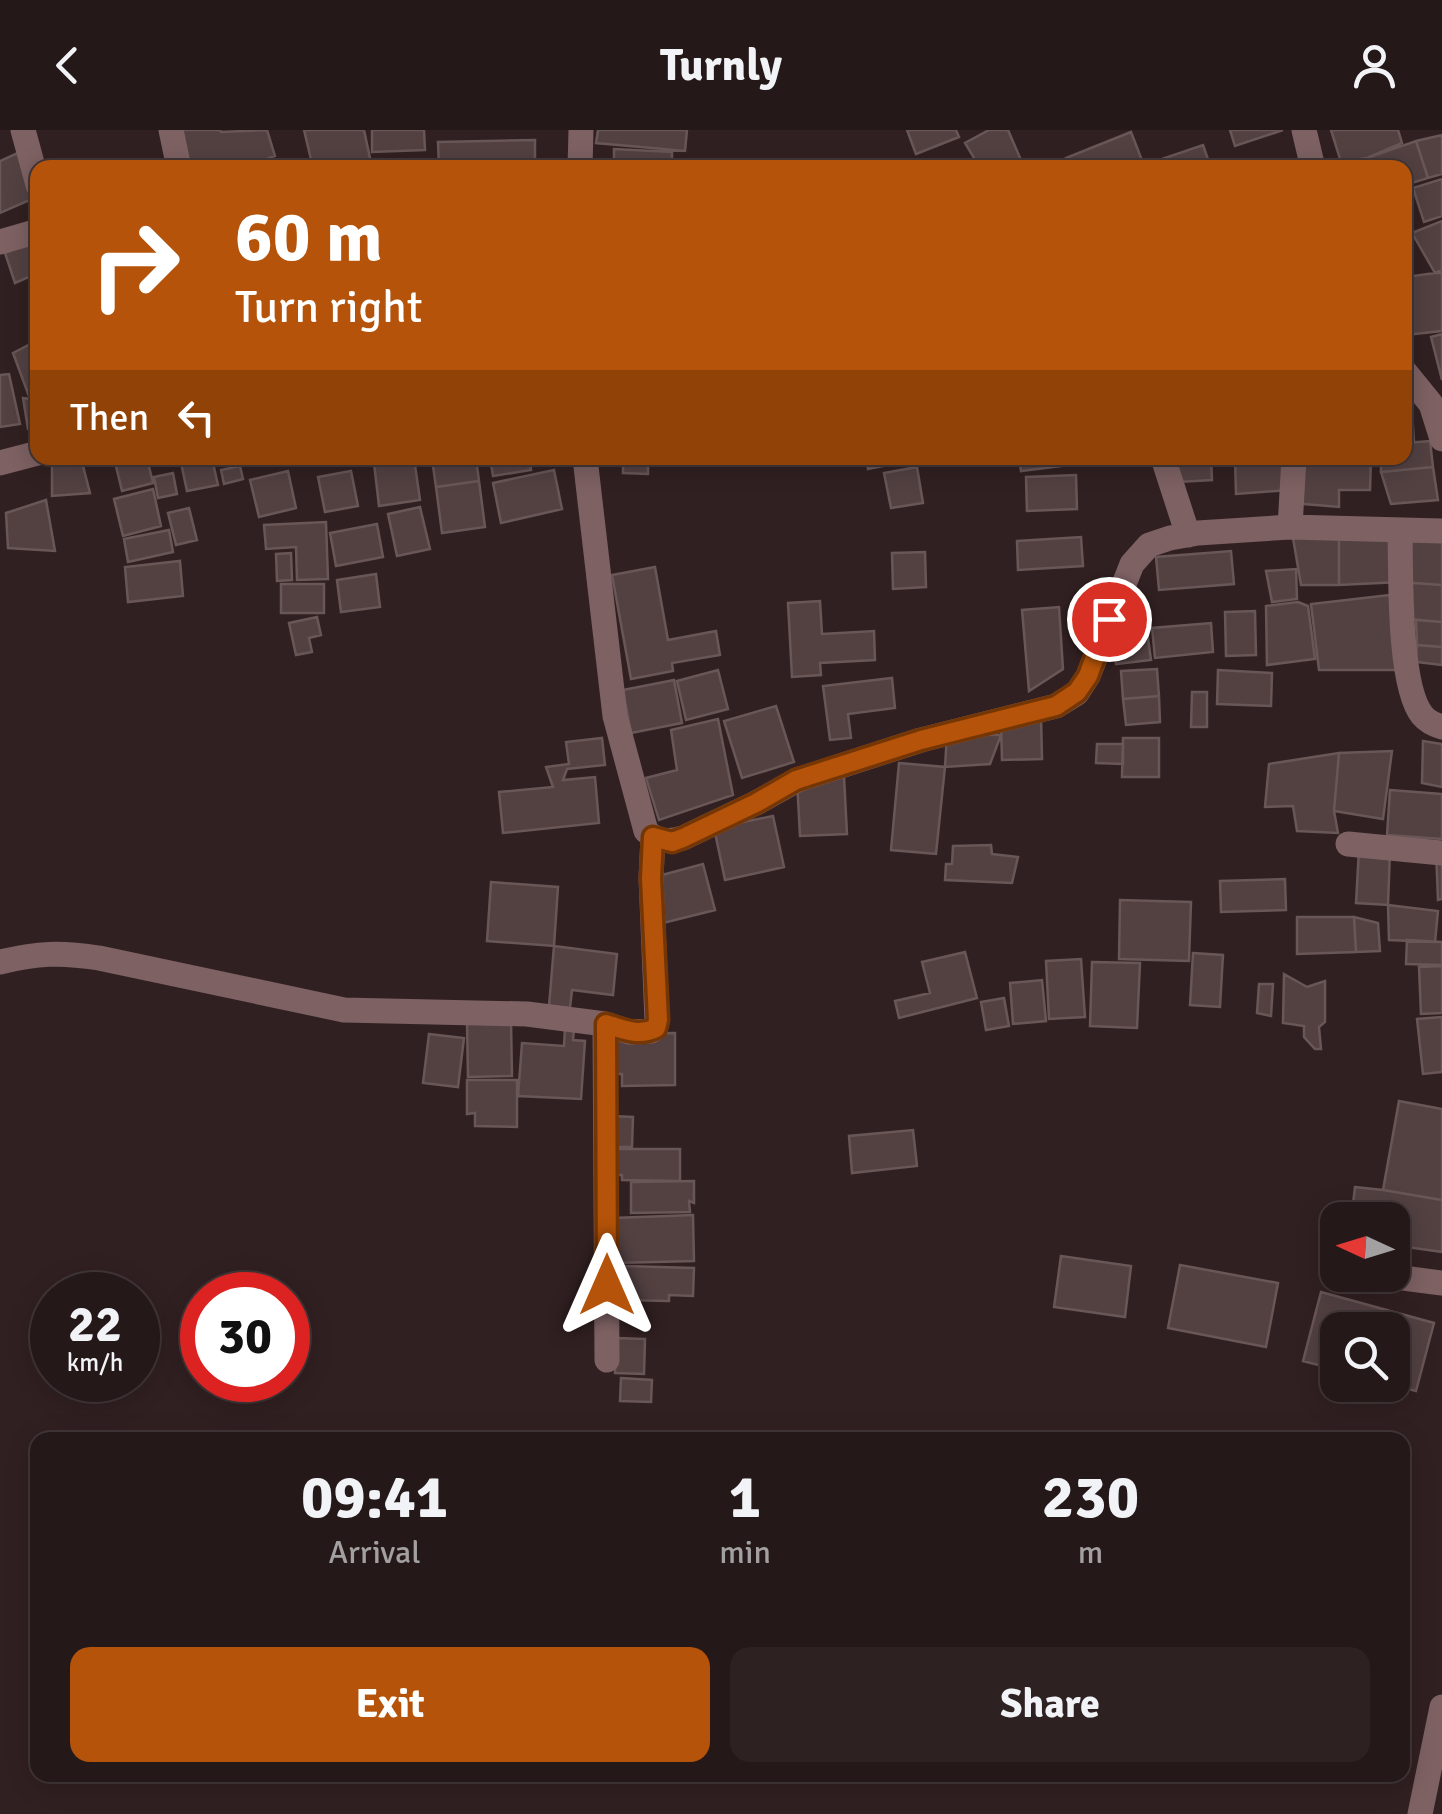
<!DOCTYPE html>
<html lang="en">
<head>
<meta charset="utf-8">
<style>
	:root { --surface:#251819; --page:#2d2122; --text:#f1f3f6; --muted:#a3a0a2; --line:#423738; --accent:#b45309 }
	body { margin:0; font-family:Signika,sans-serif; background:var(--page); color:var(--text); height:100vh; display:flex; flex-direction:column; font-size:38px; white-space:nowrap }
	* { box-sizing:border-box; margin:0 }
	p { font-size:32px; color:var(--muted) }
	.icon { flex:none; width:55px; height:55px; fill:none; stroke:currentColor; stroke-width:2; stroke-linecap:round; stroke-linejoin:round }
	.map { position:relative; flex:1; overflow:hidden }
	.drawer { position:absolute; left:30px; top:1302px; width:1380px; height:350px; display:flex; flex-direction:column; background:var(--surface); border-radius:20px; box-shadow:0 5px 25px #0003,0 0 0 2px var(--line) }
	.drawer>* { flex:none }
	.top-card { position:absolute; left:30px; top:30px; width:1382px; height:305px; border-radius:20px; box-shadow:0 5px 25px #0003,0 0 0 2px var(--line); background:#b45309; color:#fff; overflow:hidden }
	.needle { width:65px; rotate:274deg }
	.buttons { position:absolute; left:1320px; top:1072px; display:grid; gap:20px }
	.buttons a { display:grid; place-items:center; width:90px; height:90px; border-radius:20px; background:var(--surface); box-shadow:0 5px 25px #0003,0 0 0 2px var(--line); font-size:50px }
	.speed { position:absolute; left:30px; top:1142px; display:flex; gap:20px; font-size:50px; font-weight:700; text-align:center }
	.speed>* { display:grid; place-content:center; width:130px; height:130px; border-radius:50%; background:var(--surface); box-shadow:0 5px 25px #0003,0 0 0 2px var(--line); line-height:1 }
	.speed small { font-size:25px; font-weight:400 }
	.speed .limit { border:15px solid #d22; background:#fff; color:#111 }
	.pin { position:absolute; display:grid; place-items:center; width:85px; height:85px; color:#fff; margin:-42px; border:5px solid #fff; border-radius:50%; box-shadow:0 2px 10px #0007 }
	.me { position:absolute; width:110px; margin:-55px; rotate:0deg; stroke-linejoin:round; filter:drop-shadow(0 0 8px #0008) }
	.turn { display:flex; align-items:center; gap:35px; height:210px; padding:0 40px; font-size:45px }
	.turn .icon { width:130px; height:130px; stroke-width:2.5 }
	.turn b { display:block; font-size:70px; line-height:85px }
	.then { display:flex; align-items:center; height:95px; padding:0 40px; background:#0003; gap:20px; font-size:38px }
	.eta { display:flex; justify-content:space-evenly; align-items:center; height:170px; text-align:center }
	.eta b { font-size:60px; font-weight:700; line-height:70px }
	.action { display:flex; gap:20px; margin-top:auto; padding:20px 40px }
	.action a { flex:1; height:115px; border-radius:20px; background:var(--accent); color:#fff; font-size:40px; font-weight:700; line-height:115px; text-align:center }
	.action a+a { background:var(--page); color:var(--text) }
	header { display:flex; justify-content:space-between; align-items:center; height:130px; padding:0 40px; background:var(--surface); font-size:45px; font-weight:700 }
	.map>svg:first-child { display:block }
	.building { fill:#534142; stroke:#695657; stroke-width:2.5 }
	.lines { fill:none; stroke-linecap:round; stroke-linejoin:round }
	.minor { stroke:#7d6163; stroke-width:25 }
	.route-casing { stroke:#753606; stroke-width:25 }
	.route { stroke:#b45309; stroke-width:18 }
</style>
</head>
<body>
<header><svg class="icon" aria-label="back" viewBox="0 0 24 24"><path d="M15 5l-7 7 7 7"/></svg>Turnly<svg class="icon" aria-label="person" viewBox="0 0 24 24"><circle cx="12" cy="8" r="4"/><path d="M4 21q1-7 8-7t8 7"/></svg></header>
<div class="map">
<svg width="1442" height="1684" viewBox="0 0 1442 1684">
	<rect width="100%" height="100%" fill="#312021"/>
	<path class="building" d="M178,0H220L221,2L267,0L275,26L242,38H191Z
		M304,0H364L370,28L327,38H313Z
		M372,0H424L425,20L372,22Z
		M598,0H687L685,21L596,13Z
		M907,0H956L959,7L916,24Z
		M989,0H1008L1021,30L1001,38H980L965,13Z
		M1230,0H1283L1235,16Z
		M1331,0H1398L1402,13L1367,28L1341,32Z
		M1131,2L1145,38H1070L1066,28Z
		M1442,5V44L1428,48L1416,11Z
		M535,10V38H439L438,12Z
		M1416,11L1428,48L1405,55V38H1370L1367,28Z
		M1203,15L1211,38H1159L1156,31Z
		M614,19L672,22V38H614Z
		M22,21L32,69L0,83V31Z
		M1442,49V86L1424,92L1413,58Z
		M1442,91V140L1435,143L1412,103Z
		M38,109V143L15,153L5,123Z
		M1435,143H1442V201L1405,205V147Z
		M1442,204V250L1431,207Z
		M38,210V265L30,269L13,223Z
		M9,244L20,294L0,297V245Z
		M1405,267H1411L1414,312L1405,313Z
		M23,268L38,270V298L28,299Z
		M1430,311L1433,337L1381,342V328H1405V313Z
		M57,328H81L90,363L52,366V329Z
		M114,328H147L153,353L122,361Z
		M180,328H236L213,333L218,355L187,361Z
		M414,328L420,370L379,376L374,333Z
		M440,328H476L479,351L436,357L432,329Z
		M490,328H529L531,340L493,346Z
		M623,328H648V344L623,343Z
		M866,328H913V330L868,339Z
		M1019,328H1069L1070,335L1021,341Z
		M1177,328H1211L1212,350L1179,352Z
		M1235,328H1290L1288,360L1236,364Z
		M1300,328H1371L1370,360H1339V377L1292,373Z
		M240,336L243,349L224,354L221,340Z
		M917,337L923,373L891,378L884,343Z
		M1433,337L1438,370L1391,374L1381,342Z
		M554,340L562,379L501,393L493,353Z
		M288,341L296,378L259,387L250,350Z
		M351,341L358,376L325,382L318,347Z
		M173,343L177,364L158,368L154,347Z
		M1076,345L1077,379L1027,381L1026,347Z
		M479,351L485,397L442,403L436,357Z
		M153,359L161,396L123,406L114,369Z
		M46,370L55,421L8,418L6,383Z
		M420,377L430,419L397,426L388,384Z
		M189,378L197,410L176,415L168,383Z
		M326,392L328,449L297,450L296,417L266,419L264,395Z
		M377,394L383,427L336,436L330,403Z
		M169,400L173,422L128,432L124,409Z
		M1339,400L1399,409L1400,452L1339,455Z
		M1339,400V455H1301L1292,402Z
		M1081,407L1083,436L1018,440L1017,411Z
		M1399,409L1442,410V455L1400,452Z
		M1231,421L1234,454L1159,460L1156,427Z
		M925,422L926,457L893,459L892,423Z
		M291,423L292,450L277,451L276,424Z
		M180,431L183,466L128,472L125,437Z
		M655,437L668,510L716,501L720,525L672,533L673,541L631,549L612,445Z
		M1296,439L1297,469L1272,472L1266,441Z
		M376,444L380,477L341,482L337,450Z
		M1400,452L1442,455V492L1397,488Z
		M281,454H324V483H281Z
		M1399,464V540H1319L1311,474Z
		M820,471L822,504L874,501L875,530L820,533L821,545L792,547L788,473Z
		M1298,472L1308,476L1315,529L1267,535L1266,476Z
		M1059,477L1063,539L1029,561L1022,480Z
		M1255,481L1256,525L1226,526L1225,482Z
		M317,487L321,505L309,508L312,522L296,525L289,493Z
		M1416,490L1442,492V517L1417,515Z
		M1211,493L1213,522L1155,528L1152,498Z
		M1146,494L1151,530L1116,534L1111,499Z
		M1417,515L1442,517V535L1416,532Z
		M1157,539L1159,566L1123,569L1121,541Z
		M718,540L728,579L686,590L677,551Z
		M1218,540L1272,543L1271,576L1217,574Z
		M892,548L895,578L848,584L851,608L830,610L823,556Z
		M674,550L682,593L631,603L623,560Z
		M1192,562H1207V597H1191Z
		M1159,566L1160,592L1126,595L1123,569Z
		M776,576L794,632L742,648L724,591Z
		M1041,585L1042,629L1002,630L1001,596Z
		M718,589L733,665L659,690L646,648L677,640L671,600Z
		M947,604L1001,605L990,634L945,637Z
		M602,608L605,635L567,639L563,650L595,647L599,693L503,703L499,662L553,657L546,637L569,634L566,612Z
		M1123,608H1159V647H1122Z
		M1423,611L1442,614V657L1422,653Z
		M1097,614H1123V634L1096,633Z
		M1392,621L1383,689L1334,681L1339,623Z
		M1339,623L1334,681L1338,703L1297,701L1293,676L1265,677L1269,634Z
		M899,633L945,637L936,724L891,720Z
		M844,647L847,704L800,706L797,650Z
		M1390,660L1442,664V709L1387,705Z
		M773,686L784,737L725,750L714,698Z
		M991,715L992,724L1018,727L1012,753L945,750L946,734H952L953,716Z
		M1359,719L1390,721L1388,775L1356,773Z
		M1436,720H1442V769L1438,770Z
		M703,734L715,780L663,793L651,748Z
		M1285,749L1286,780L1221,782L1220,751Z
		M491,752L558,757L554,816L487,811Z
		M1120,770L1191,772L1189,831L1119,829Z
		M1388,775L1438,781L1435,812L1389,810Z
		M1297,787H1354L1356,822L1297,824Z
		M1354,787L1378,793L1380,821L1356,822Z
		M1407,810L1442,812V835L1406,834Z
		M554,816L617,824L613,865L572,860L570,878L549,876Z
		M965,822L977,868L899,888L895,871L930,863L922,832Z
		M1193,823L1223,825L1220,877L1190,875Z
		M1081,829L1085,887L1049,889L1046,831Z
		M1092,832L1140,833L1137,898L1090,896Z
		M1442,836V883L1421,884L1419,837Z
		M1284,844L1307,857L1325,851V892L1319,897L1321,919H1315L1304,907V896L1283,893Z
		M1042,850L1046,891L1013,894L1010,853Z
		M1259,854H1273L1271,886L1257,883Z
		M1004,868L1009,896L986,900L981,872Z
		M1442,887V942L1423,944L1417,889Z
		M511,890L512,946L468,947L467,891Z
		M565,898L574,899L573,910L585,911L581,969L518,966L522,913L564,916Z
		M675,903V955L622,956V944H610L617,904Z
		M429,904L464,908L458,957L423,953Z
		M467,950H517V997L475,996V983L467,984Z
		M1399,971L1442,979V1070L1383,1060Z
		M612,986L633,987L632,1017H611Z
		M913,1000L917,1036L852,1043L849,1006Z
		M613,1019H680V1051L622,1050V1045H613Z
		M694,1051V1073L689,1071L690,1082L631,1083V1052Z
		M1355,1057L1383,1060L1442,1070V1122L1392,1115V1090H1351Z
		M693,1085L694,1131L615,1133L613,1088Z
		M1061,1126L1131,1136L1125,1187L1054,1177Z
		M1180,1135L1278,1153L1266,1217L1168,1198Z
		M624,1136L694,1138L693,1166L669,1165V1171L622,1170Z
		M1321,1162L1434,1193L1416,1261L1392,1255V1200H1338V1240L1303,1231Z
		M616,1208L645,1209L644,1244L615,1243Z
		M621,1248L652,1250L651,1272L620,1271Z"/>
	<g class="lines">
		<path class="minor" d="M23,0L38,55
			M171,0L179,38
			M1304,0L1313,38
			M580,38L581,0
			M0,112L38,101
			M1405,242L1431,274L1442,309
			M585,328L615,586L646,701C657,712 669,712 683,708L756,673L797,650L921,610L1056,576L1077,563L1088,546L1132,434L1149,415L1170,408L1198,403L1290,397L1294,328
			M1163,328L1188,405
			M0,333L38,323
			M1290,397L1442,401
			M1400,400C1401,441 1398,555 1422,585C1427,591 1435,595 1442,597
			M1348,714L1442,723
			M0,832C38,823 60,822 99,828L344,880L527,884L605,894L630,902L651,901L655,898L657,890L651,748L653,707
			M605,894L607,1230
			M1380,1145L1442,1153
			M1420,1684L1442,1577"/>
	</g>
	<g class="lines">
		<defs>
			<path id="route" d="M607,1155L606,894C622,899 639,907 656,898L658,890L651,748L653,707L672,712L683,708L756,673L796,650L921,610L1056,576L1077,562L1088,546L1109,489"/>
		</defs>
		<use href="#route" class="route-casing"/>
		<use href="#route" class="route"/>
	</g>
</svg>
<div class="buttons">
<a><svg class="needle" viewBox="-14 -14 28 28"><path d="M0-13l5 13h-10z" fill="#e53935"/><path d="M0 13l5-13h-10z" fill="#a3a0a2"/></svg></a>
<a><svg class="icon" aria-label="search" viewBox="0 0 24 24"><circle cx="10" cy="10" r="6"/><path d="M15 15l6 6"/></svg></a>
</div>
<div class="speed"><div>22<small>km/h</small></div><div class="limit">30</div></div>
<div class="pin" style="left:1109px;top:489px;background:#d93025"><svg class="icon" aria-label="arrive" viewBox="0 0 24 24"><path d="M6 21V4h12l-3 4 3 4H6"/></svg></div>
<svg class="me" style="left:607px;top:1155px" viewBox="-20 -20 40 40"><path d="M0-17L14 15 0 8-14 15z" fill="#b45309" stroke="#fff" stroke-width="4"/></svg>
<div class="top-card">
<div class="turn"><svg class="icon" aria-label="right" viewBox="0 0 24 24"><path d="M7 20v-9h11M14 6l5 5-5 5"/></svg><div><b>60 m</b>Turn right</div></div>
<div class="then">Then<svg class="icon" aria-label="left" viewBox="0 0 24 24"><path d="M17 20v-9H6M10 6l-5 5 5 5"/></svg></div>
</div>
<section class="drawer">
<div class="eta">
<div><b>09:41</b><p>Arrival</p></div>
<div><b>1</b><p>min</p></div>
<div><b>230</b><p>m</p></div>
</div>
<div class="action"><a>Exit</a><a>Share</a></div>
</section>
</div>
</body>
</html>
